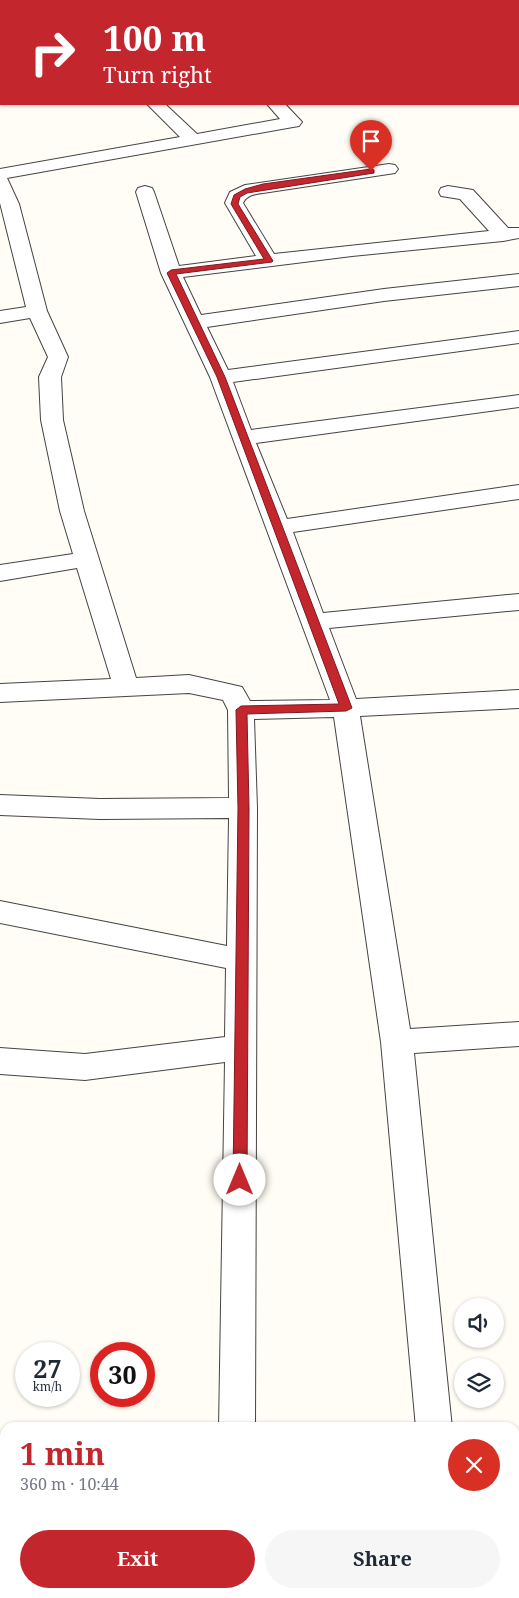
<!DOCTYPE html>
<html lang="en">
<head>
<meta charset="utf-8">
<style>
	:root { --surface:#fff; --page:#f6f6f7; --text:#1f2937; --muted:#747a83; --accent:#c4262e }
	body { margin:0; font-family:"Noto Serif",serif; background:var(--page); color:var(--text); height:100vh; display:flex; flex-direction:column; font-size:19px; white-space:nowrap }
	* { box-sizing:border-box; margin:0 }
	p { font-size:16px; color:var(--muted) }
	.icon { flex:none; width:28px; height:28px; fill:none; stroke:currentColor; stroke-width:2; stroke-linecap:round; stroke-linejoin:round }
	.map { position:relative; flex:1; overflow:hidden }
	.panel { position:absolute; left:0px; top:1422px; width:520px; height:176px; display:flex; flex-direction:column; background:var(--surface); border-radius:15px 15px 0 0; box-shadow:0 1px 4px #0004 }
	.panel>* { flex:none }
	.top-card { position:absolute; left:0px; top:0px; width:520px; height:105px; box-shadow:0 1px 4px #0004; background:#c4262e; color:#fff; overflow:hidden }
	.controls { position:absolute; left:454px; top:1298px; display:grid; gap:10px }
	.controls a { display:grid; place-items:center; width:50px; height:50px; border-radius:50%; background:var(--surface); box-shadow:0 1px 4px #0004; font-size:25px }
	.speed { position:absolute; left:15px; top:1342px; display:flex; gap:10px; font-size:25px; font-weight:700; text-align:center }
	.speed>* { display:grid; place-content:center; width:65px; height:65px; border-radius:50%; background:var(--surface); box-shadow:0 1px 4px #0004; line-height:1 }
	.speed small { font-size:12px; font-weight:400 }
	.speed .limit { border:8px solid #d22; background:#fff; color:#111 }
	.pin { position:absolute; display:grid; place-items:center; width:42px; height:42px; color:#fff; margin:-51px -21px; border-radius:50% 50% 50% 0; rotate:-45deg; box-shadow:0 0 5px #0007 }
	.pin .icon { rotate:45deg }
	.me { position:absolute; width:55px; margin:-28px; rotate:0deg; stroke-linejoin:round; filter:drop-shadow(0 0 4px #0008) }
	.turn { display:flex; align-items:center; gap:18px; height:105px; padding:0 20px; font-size:22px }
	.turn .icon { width:65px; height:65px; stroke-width:2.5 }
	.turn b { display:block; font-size:35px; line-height:42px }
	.round { display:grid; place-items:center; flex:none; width:52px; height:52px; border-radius:26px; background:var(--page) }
	.overview { display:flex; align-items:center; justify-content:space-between; height:85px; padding:0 20px }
	h1 { font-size:30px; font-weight:700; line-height:38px; color:var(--accent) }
	.primary-button { display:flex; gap:10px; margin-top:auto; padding:10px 20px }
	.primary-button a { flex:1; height:58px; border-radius:30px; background:var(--accent); color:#fff; font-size:20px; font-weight:700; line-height:58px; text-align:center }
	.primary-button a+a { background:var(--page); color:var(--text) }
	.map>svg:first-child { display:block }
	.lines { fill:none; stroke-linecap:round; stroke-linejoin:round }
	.minor-casing { stroke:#444; stroke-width:2 }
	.major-casing { stroke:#222; stroke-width:2 }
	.minor { fill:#fff; fill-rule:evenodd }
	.major { fill:#f9d66b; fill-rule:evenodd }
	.route { fill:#c4262e; stroke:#7f191e }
</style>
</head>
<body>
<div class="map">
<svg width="519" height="1598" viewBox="0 0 519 1598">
	<rect width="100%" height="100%" fill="#fffdf5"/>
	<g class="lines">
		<defs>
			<path id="minor" d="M55,0H72L73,1H56Z
				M260,0H276L277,1H261Z
				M0,37H1V47H0Z
				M0,63H1V73H0Z
				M147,104H165L197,134L280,119L267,104H285L302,122L299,126L293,127L7,178L19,204L47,311L68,357L61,377L63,420L84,511L136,678L189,675L242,687L250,701L330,700L210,377L161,273L136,192L138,188L145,186L152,188L154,192L179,266L256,256L225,203L230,192L245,185L389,164L395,165L398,169L395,173L263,193C255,194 247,195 243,203L274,254L489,231L460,199L441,196L439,192L441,188L448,186L473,190L508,228H519V238L503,241L352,256L183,277L201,315L384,289L519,274V286L384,301L207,327L228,370L519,331V343L233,382L251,430L519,395V407L256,443L287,519L519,485V499L293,532L323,613L519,594V610L329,628L356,699L519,690V708L360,716L410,1029L519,1022V1046L414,1053L452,1428H416L381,1042L334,717L254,719L257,808L255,1428H219L225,1062L85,1080L0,1074V1048L85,1054L225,1037L226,968L0,923V901L227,946L229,818L100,819L0,815V795L100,799L229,798L228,710L223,700L189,693L0,702V684L111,679L77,568L0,581V565L73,554L60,511L41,420L39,377L48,357L30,318L0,323V311L26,307L0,203V169L180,137Z
				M0,1452L5,1453V1489L0,1488Z
				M515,1545L519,1546V1584L515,1583Z
				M205,1594H245V1598H205Z
				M419,1594H459V1598H419Z"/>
			<path id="major" d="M462,0H479L480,1H463Z"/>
		</defs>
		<use href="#minor" class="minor-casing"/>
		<use href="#major" class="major-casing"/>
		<use href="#minor" class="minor"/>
		<use href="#major" class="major"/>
	</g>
	<path class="route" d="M371,169L374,170V173L247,193L240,197L238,204L273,261L272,262L176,274L225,377L352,708L346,711L247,714L249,808L247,1180L245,1185L240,1186L235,1185L233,1180L238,808L236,710L241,706L339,704L217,377L167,273L171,270L264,259L231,204L234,195L245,189L263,184Z"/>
</svg>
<div class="controls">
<a><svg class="icon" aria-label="sound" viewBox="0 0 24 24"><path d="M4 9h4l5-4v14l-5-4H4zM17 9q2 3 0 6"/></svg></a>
<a><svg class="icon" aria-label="layers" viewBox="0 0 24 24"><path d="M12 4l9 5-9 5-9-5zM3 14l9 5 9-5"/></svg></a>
</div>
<div class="speed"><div>27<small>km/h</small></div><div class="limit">30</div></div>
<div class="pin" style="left:371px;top:171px;background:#d93025"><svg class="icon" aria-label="arrive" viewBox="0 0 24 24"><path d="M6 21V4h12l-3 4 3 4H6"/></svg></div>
<svg class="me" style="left:240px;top:1180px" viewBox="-20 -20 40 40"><circle r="19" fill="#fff"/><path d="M0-13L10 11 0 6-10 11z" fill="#c4262e"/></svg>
<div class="top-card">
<div class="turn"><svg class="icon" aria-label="right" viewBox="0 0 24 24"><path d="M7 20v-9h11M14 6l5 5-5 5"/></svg><div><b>100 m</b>Turn right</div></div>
</div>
<section class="panel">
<div class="overview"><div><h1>1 min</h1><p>360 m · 10:44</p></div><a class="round" style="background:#d93025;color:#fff"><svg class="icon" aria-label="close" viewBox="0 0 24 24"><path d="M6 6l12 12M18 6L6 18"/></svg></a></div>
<div class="primary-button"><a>Exit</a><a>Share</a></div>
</section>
</div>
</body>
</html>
